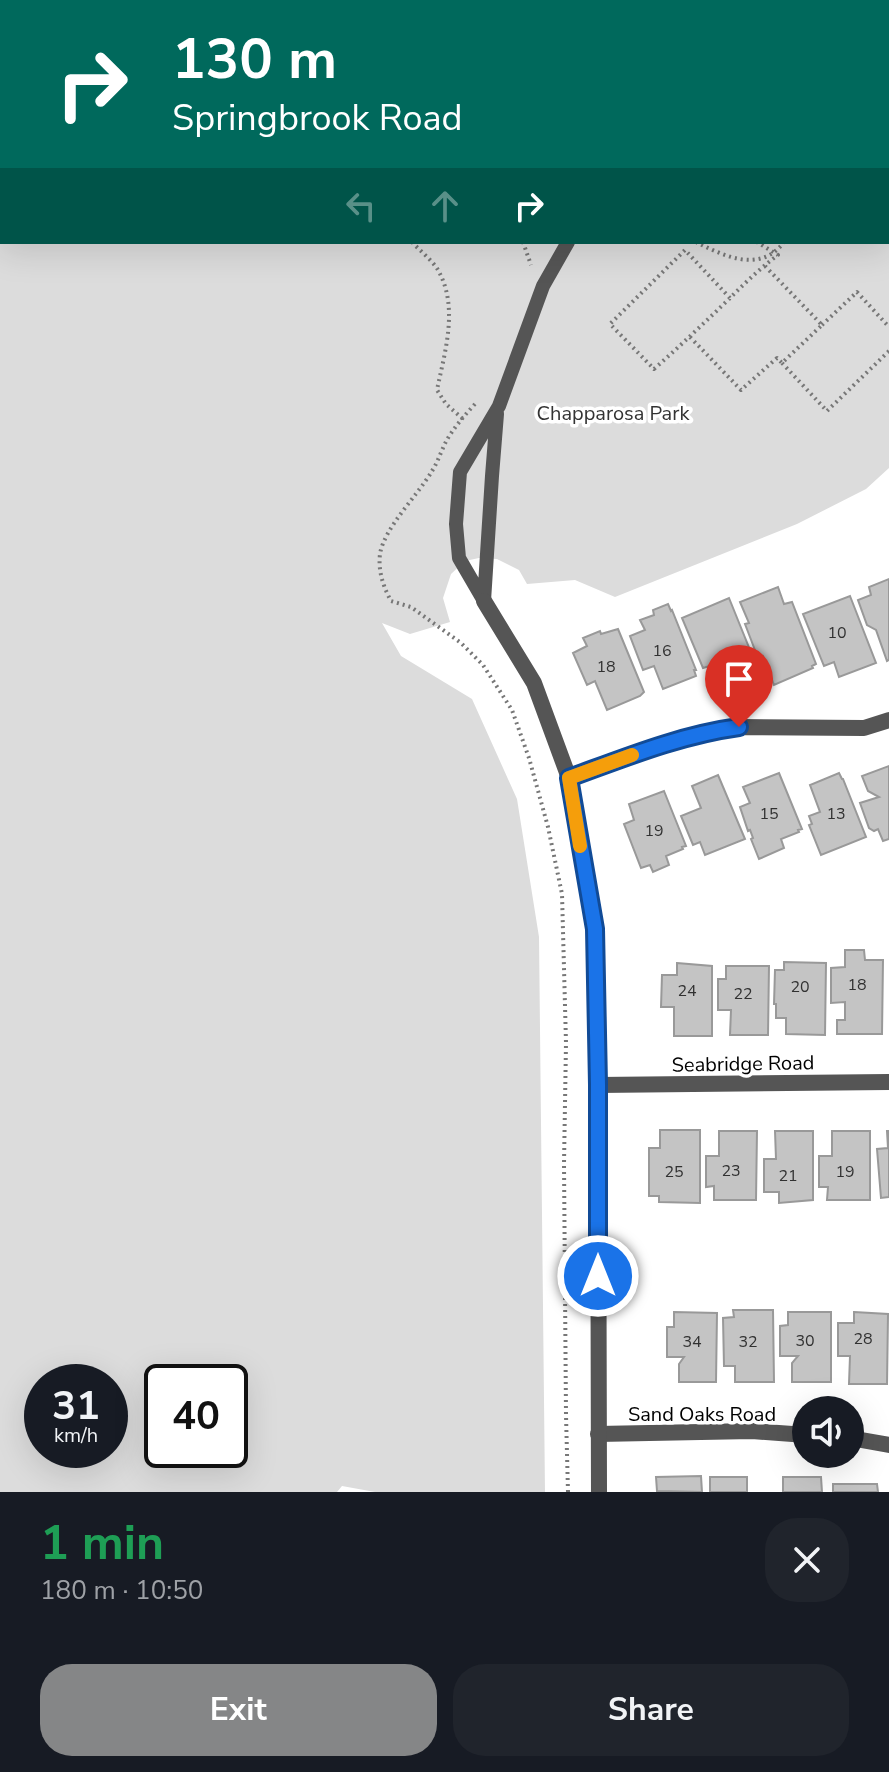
<!DOCTYPE html>
<html lang="en">
<head>
<meta charset="utf-8">
<style>
	:root { --surface:#171b24; --page:#20242c; --text:#f1f3f6; --muted:#9ea1a6; --accent:#858687 }
	body { margin:0; font-family:"Nunito Sans",sans-serif; background:var(--page); color:var(--text); height:100vh; display:flex; flex-direction:column; font-size:30px; white-space:nowrap }
	* { box-sizing:border-box; margin:0 }
	p { font-size:26px; color:var(--muted) }
	.icon { flex:none; width:44px; height:44px; fill:none; stroke:currentColor; stroke-width:2; stroke-linecap:round; stroke-linejoin:round }
	.map { position:relative; height:1492px; overflow:hidden }
	.drawer { display:flex; flex-direction:column; background:var(--surface); flex:1 }
	.drawer>* { flex:none }
	.hud { position:absolute; left:0px; top:0px; width:890px; height:244px; box-shadow:0 8px 32px #0002; background:#00695c; color:#fff; overflow:hidden }
	.tools { position:absolute; left:792px; top:1396px; display:grid; gap:16px }
	.tools a { display:grid; place-items:center; width:72px; height:72px; border-radius:50%; background:var(--surface); box-shadow:0 8px 32px #0002; font-size:40px }
	.speed { position:absolute; left:24px; top:1364px; display:flex; gap:16px; font-size:40px; font-weight:700; text-align:center }
	.speed>* { display:grid; place-content:center; width:104px; height:104px; border-radius:50%; background:var(--surface); box-shadow:0 8px 32px #0002; line-height:1 }
	.speed small { font-size:20px; font-weight:400 }
	.speed .limit { border:4px solid #111; border-radius:12px; background:#fff; color:#111 }
	.pin { position:absolute; display:grid; place-items:center; width:68px; height:68px; color:#fff; margin:-82px -34px; border-radius:50% 50% 50% 0; rotate:-45deg; box-shadow:0 0 8px #0007 }
	.pin .icon { rotate:45deg }
	.me { position:absolute; width:88px; margin:-44px; rotate:0deg; stroke-linejoin:round; filter:drop-shadow(0 0 6px #0008) }
	.turn { display:flex; align-items:center; gap:28px; height:168px; padding:0 40px; font-size:36px }
	.turn .icon { width:104px; height:104px; stroke-width:2.5 }
	.turn b { display:block; font-size:56px; line-height:68px }
	.lanes { display:flex; align-items:center; height:76px; padding:0 40px; background:#0003; justify-content:center; gap:40px; direction:ltr }
	.lanes .off { opacity:.35 }
	.round { display:grid; place-items:center; flex:none; width:84px; height:84px; border-radius:32px; background:var(--page) }
	.head { display:flex; align-items:center; justify-content:space-between; height:136px; padding:0 40px }
	h1 { font-size:48px; font-weight:700; line-height:60px; color:#1e9e55 }
	.primary-button { display:flex; gap:16px; margin-top:auto; padding:16px 40px }
	.primary-button a { flex:1; height:92px; border-radius:32px; background:var(--accent); color:#fff; font-size:32px; font-weight:700; line-height:92px; text-align:center }
	.primary-button a+a { background:var(--page); color:var(--text) }
	.map>svg:first-child { display:block }
	.green { fill:#dcdcdc; fill-rule:evenodd }
	.building { fill:#c4c4c4; stroke:#999; stroke-width:2 }
	.lines { fill:none; stroke-linecap:round; stroke-linejoin:round }
	.path { stroke:#777; stroke-width:4; stroke-dasharray:2 4; stroke-linecap:butt }
	.service { stroke:#555; stroke-width:14 }
	.minor { stroke:#555; stroke-width:16 }
	.tertiary { stroke:#555; stroke-width:16 }
	.route-casing { stroke:#114b97; stroke-width:20 }
	.route { stroke:#1a73e8; stroke-width:14 }
	.slow { stroke:#f59e0b; stroke-width:14 }
	.labels { text-anchor:middle; dominant-baseline:central; stroke-width:7; stroke-linejoin:round; paint-order:stroke }
	.number-label { font-size:16px; fill:#313131 }
	.park-label { font-size:20px; fill:#333; stroke:#fff }
	.street-label { font-size:20px; fill:#000; stroke:#fff }
</style>
</head>
<body>
<div class="map">
<svg width="889" height="1492" viewBox="0 0 889 1492">
	<rect width="100%" height="100%" fill="#fff"/>
	<path class="green" d="M0,0H889V468L866,489L797,524L615,597L575,580L527,584L519,570L497,559L479,558L465,561L451,574L443,598L450,622L410,634L382,623L401,656L472,699L517,799L539,937L545,1492H375L342,1486L337,1492H0ZM2,2H888V242H2ZM42,1382H110V1450H42ZM162,1382H230V1450H162Z"/>
	<path class="building" d="M889,579V660L887,661L876,630L867,625L858,600L871,595L869,587Z
		M778,587L784,604L792,602L816,664L812,666L813,668L774,685L763,656L758,658L745,624L749,623L740,602Z
		M850,596L876,663L839,677L834,662L824,666L803,614Z
		M729,598L752,655L741,659L745,669L719,680L713,665L703,668L682,618Z
		M668,604L671,611L672,610L696,670H694L696,676L663,689L654,666L643,670L630,636L645,630L640,620L654,615L653,610Z
		M618,629L644,692L640,696L607,710L595,681L587,685L573,653L587,646L583,638L600,631L601,634Z
		M889,766V839L883,841L878,829L874,831L869,828L860,803L879,797L868,791L862,776Z
		M779,773L802,829L798,830L799,832L781,839L784,848L759,859L751,839L753,838L750,830L748,831L740,807L750,803L743,787Z
		M839,773L842,779H843L866,837L821,855L809,825L812,824L809,816L820,812L810,785Z
		M718,775L745,839L705,855L700,842L693,845L681,816L701,808L692,786Z
		M664,791L686,846L682,847L683,849L666,856L669,865L653,872L650,865L641,868L624,824L634,820L629,804Z
		M845,950H864L865,960H883L882,1034H837V1020H845V1002L831,1003V968L845,967Z
		M784,962L826,963L825,1035L786,1034V1018H776V1004H774L775,970H784Z
		M677,963L712,966V1036H674V1007H661L662,975H677Z
		M726,966H769L768,1035H730L731,1010H718V979H726Z
		M660,1130H700V1203L659,1202V1196H649V1148H660Z
		M719,1131H757L756,1200H714V1186L706,1187V1156H719Z
		M775,1131H813V1200L779,1203V1192H764V1159H776Z
		M832,1131H870V1200H827L828,1187H819V1156H832Z
		M887,1131H889V1197L881,1198L877,1149L888,1148Z
		M733,1310H773L774,1382H735V1366H724L723,1318L734,1317Z
		M674,1312L717,1313L716,1382H679V1364L684,1357H667V1327H674Z
		M788,1312H831V1382H792V1363L798,1356H780V1326L788,1325Z
		M854,1312L888,1314L887,1384H849L850,1356H838V1323H854Z
		M701,1476L702,1492L657,1491L656,1477Z
		M710,1477H747V1492H710Z
		M783,1477H821L822,1492H783Z
		M833,1484H877L878,1492H833Z"/>
	<g class="lines">
		<path class="path" d="M453,0V2
			M170,2L171,0
			M527,2L529,0
			M654,2L656,0
			M888,111L889,110
			M412,242C420,251 432,260 438,270C459,307 445,351 437,390L446,404L463,419
			M523,242L531,265
			M696,242C724,256 760,274 784,242
			M730,298L685,250L610,324L654,369C679,347 703,324 727,301C743,285 759,269 778,255L757,242
			M822,325L857,292L889,327
			M690,337L741,390L777,358L782,363L822,325L764,265
			M782,363L827,411L889,351
			M475,404C465,415 456,425 448,438C442,448 439,460 432,471C418,495 384,528 380,554C378,571 383,586 391,601L411,607L461,643L483,665L512,710L529,758L548,827L562,894L566,1043L564,1164L566,1415L568,1492"/>
		<path class="service" d="M748,2L749,0
			M484,601L459,558L456,524L460,472L499,406L543,286L568,242
			M484,601L492,476L497,414"/>
		<path class="minor" d="M569,778L633,755L712,731L739,727L864,728L889,720
			M598,1085L889,1082
			M598,1434L752,1431L806,1435
			M850,1438L889,1445"/>
		<path class="tertiary" d="M484,601L534,683L569,778L595,929L598,1085L599,1492"/>
	</g>
	<g class="lines">
		<defs>
			<path id="route" d="M598,1276V1085L595,929L569,778C624,758 680,735 739,727"/>
		</defs>
		<use href="#route" class="route-casing"/>
		<use href="#route" class="route"/>
		<path class="slow" d="M580,846L569,778L632,755"/>
	</g>
	<g class="labels">
		<g class="number-label">
			<text x="837" y="633">10</text>
			<text x="662" y="651">16</text>
			<text x="606" y="667">18</text>
			<text x="769" y="814">15</text>
			<text x="836" y="814">13</text>
			<text x="654" y="831">19</text>
			<text x="857" y="985">18</text>
			<text x="800" y="987">20</text>
			<text x="687" y="991">24</text>
			<text x="743" y="994">22</text>
			<text x="731" y="1171">23</text>
			<text x="674" y="1172">25</text>
			<text x="845" y="1172">19</text>
			<text x="788" y="1176">21</text>
			<text x="863" y="1339">28</text>
			<text x="805" y="1341">30</text>
			<text x="692" y="1342">34</text>
			<text x="748" y="1342">32</text>
		</g>
		<g class="park-label">
			<text x="613" y="413">Chapparosa Park</text>
		</g>
		<g class="street-label">
			<text transform="translate(743 1064) rotate(-1)">Seabridge Road</text>
			<text x="702" y="1414">Sand Oaks Road</text>
		</g>
	</g>
</svg>
<div class="tools">
<a><svg class="icon" aria-label="sound" viewBox="0 0 24 24"><path d="M4 9h4l5-4v14l-5-4H4zM17 9q2 3 0 6"/></svg></a>
</div>
<div class="speed"><div>31<small>km/h</small></div><div class="limit">40</div></div>
<div class="pin" style="left:739px;top:727px;background:#d93025"><svg class="icon" aria-label="arrive" viewBox="0 0 24 24"><path d="M6 21V4h12l-3 4 3 4H6"/></svg></div>
<svg class="me" style="left:598px;top:1276px" viewBox="-20 -20 40 40"><circle r="17" fill="#1a73e8" stroke="#fff" stroke-width="3"/><path d="M0-11L8 9 0 5-8 9z" fill="#fff"/></svg>
<div class="hud">
<div class="turn"><svg class="icon" aria-label="right" viewBox="0 0 24 24"><path d="M7 20v-9h11M14 6l5 5-5 5"/></svg><div><b>130 m</b>Springbrook Road</div></div>
<div class="lanes"><svg class="icon off" aria-label="left" viewBox="0 0 24 24"><path d="M17 20v-9H6M10 6l-5 5 5 5"/></svg><svg class="icon off" aria-label="ahead" viewBox="0 0 24 24"><path d="M12 20V5M6 11l6-6 6 6"/></svg><svg class="icon" aria-label="right" viewBox="0 0 24 24"><path d="M7 20v-9h11M14 6l5 5-5 5"/></svg></div>
</div>
</div>
<section class="drawer">
<div class="head"><div><h1>1 min</h1><p>180 m · 10:50</p></div><a class="round"><svg class="icon" aria-label="close" viewBox="0 0 24 24"><path d="M6 6l12 12M18 6L6 18"/></svg></a></div>
<div class="primary-button"><a>Exit</a><a>Share</a></div>
</section>
</body>
</html>
